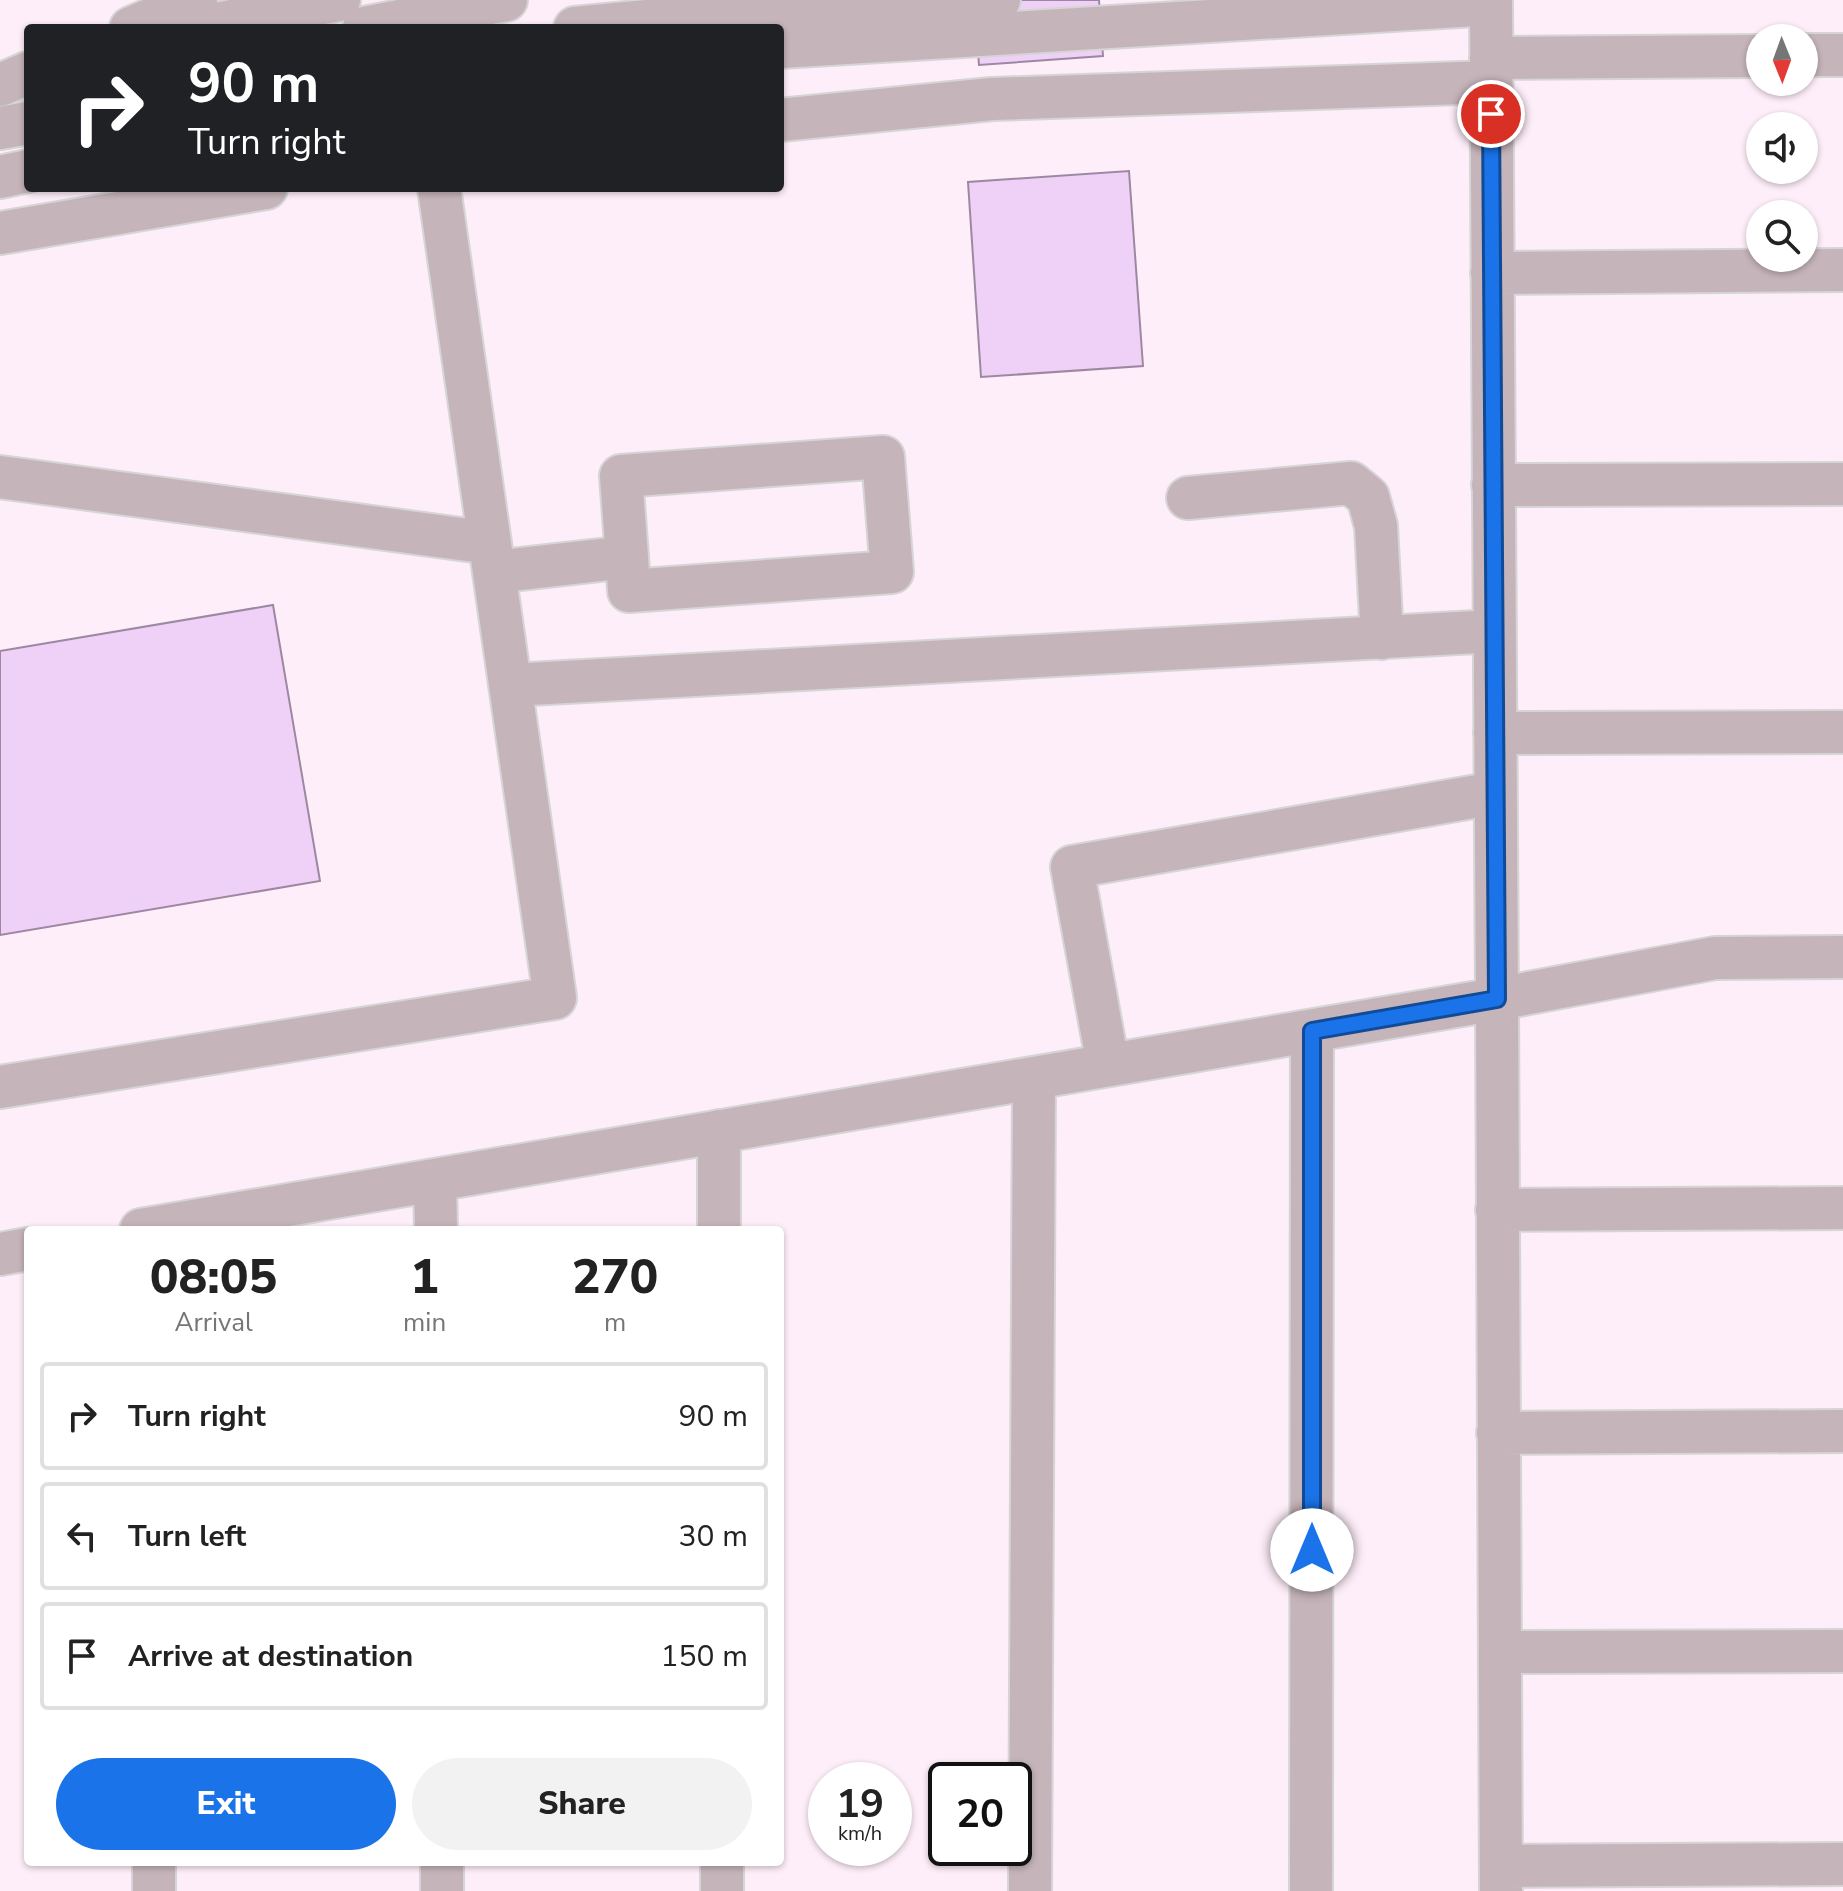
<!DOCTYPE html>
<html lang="en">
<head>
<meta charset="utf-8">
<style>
	:root { --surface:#fff; --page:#f2f2f2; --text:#222; --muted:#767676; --line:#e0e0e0; --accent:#1a73e8 }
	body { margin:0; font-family:"Nunito Sans",sans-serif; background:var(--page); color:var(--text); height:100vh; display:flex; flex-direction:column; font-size:30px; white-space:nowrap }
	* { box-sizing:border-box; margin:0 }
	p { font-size:26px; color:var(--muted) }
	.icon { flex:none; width:44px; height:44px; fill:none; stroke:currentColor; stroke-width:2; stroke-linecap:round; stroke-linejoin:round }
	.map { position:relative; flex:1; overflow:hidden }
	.sheet { position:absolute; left:24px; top:1226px; width:760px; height:640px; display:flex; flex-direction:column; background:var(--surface); border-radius:8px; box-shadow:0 2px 6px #0004 }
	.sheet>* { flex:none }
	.hud { position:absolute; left:24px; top:24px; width:760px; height:168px; border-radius:8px; box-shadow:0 2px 6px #0004; background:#202124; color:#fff; overflow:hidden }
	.needle { width:52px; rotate:179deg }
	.controls { position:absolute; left:1746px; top:24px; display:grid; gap:16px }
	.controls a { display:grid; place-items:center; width:72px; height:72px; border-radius:50%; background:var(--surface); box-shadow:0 2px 6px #0004; font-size:40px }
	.speed { position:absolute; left:808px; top:1762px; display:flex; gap:16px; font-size:40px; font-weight:700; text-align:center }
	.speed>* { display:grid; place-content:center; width:104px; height:104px; border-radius:50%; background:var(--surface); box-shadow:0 2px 6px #0004; line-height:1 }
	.speed small { font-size:20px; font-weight:400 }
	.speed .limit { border:4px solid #111; border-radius:12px; background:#fff; color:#111 }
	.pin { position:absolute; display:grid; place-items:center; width:68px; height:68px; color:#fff; margin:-34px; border:4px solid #fff; border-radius:50%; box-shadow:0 2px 8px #0007 }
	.me { position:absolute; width:88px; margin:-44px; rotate:0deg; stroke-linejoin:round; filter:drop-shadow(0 0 6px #0008) }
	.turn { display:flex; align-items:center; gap:28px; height:168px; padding:0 32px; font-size:36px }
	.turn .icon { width:104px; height:104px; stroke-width:2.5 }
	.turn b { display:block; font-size:56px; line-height:68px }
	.eta { display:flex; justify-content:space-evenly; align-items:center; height:136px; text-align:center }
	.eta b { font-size:48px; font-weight:800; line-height:56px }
	.cta { display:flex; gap:16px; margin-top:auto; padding:16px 32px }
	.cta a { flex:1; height:92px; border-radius:48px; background:var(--accent); color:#fff; font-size:32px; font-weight:800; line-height:92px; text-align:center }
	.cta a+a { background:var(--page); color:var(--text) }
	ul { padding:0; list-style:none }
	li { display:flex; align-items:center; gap:24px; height:108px; margin:0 16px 12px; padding:0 16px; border:4px solid var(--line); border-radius:8px }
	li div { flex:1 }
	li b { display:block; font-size:30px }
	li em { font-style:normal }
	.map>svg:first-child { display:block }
	.built { fill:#feeef9; fill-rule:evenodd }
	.building { fill:#efd1f7; stroke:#9d88a2; stroke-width:2 }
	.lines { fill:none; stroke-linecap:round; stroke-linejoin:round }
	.minor-casing { stroke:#d6d5d6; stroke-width:46 }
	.minor { stroke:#c5b4b9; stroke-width:42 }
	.route-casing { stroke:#114b97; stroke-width:20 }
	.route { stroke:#1a73e8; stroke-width:14 }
</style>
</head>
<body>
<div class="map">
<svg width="1843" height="1891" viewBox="0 0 1843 1891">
	<rect width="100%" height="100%" fill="#fbfbfb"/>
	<path class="built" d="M0,0H1843V1891H0ZM28,28H780V188H28ZM1760,38H1804V82H1760ZM1760,126H1804V170H1760ZM1760,214H1804V258H1760ZM28,1230H780V1862H28ZM826,1780H894V1848H826ZM946,1780H1014V1848H946Z"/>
	<path class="building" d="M974,0H1099L1103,56L979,65Z
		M1129,171L1143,366L981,377L968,182Z
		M273,605L320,881L0,935V651Z"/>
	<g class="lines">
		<defs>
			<path id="minor" d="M131,28L196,0
				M196,28L339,0
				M364,28L506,0
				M575,28L657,20L999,0
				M780,47L1491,4
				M1804,55H1843
				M1491,58L1760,56
				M0,85L28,73
				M780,120L992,99L1491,82
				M0,128L28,123
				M0,177L28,171
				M0,233L266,188
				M1492,273L1843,270
				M0,477L490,543
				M1493,485L1843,484
				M1188,498L1351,483L1368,497L1376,526L1382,638
				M494,572L627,557L629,591L892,572L883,457L621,476L627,557
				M511,685L1494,631
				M1495,733L1843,732
				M1108,1065L1072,867L1495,793
				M0,1087L555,998L439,188
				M719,1131V1230
				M435,1180L436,1230
				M1497,1210L1843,1208
				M141,1230L1497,999L1491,0
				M0,1254L28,1249
				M1498,1433L1843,1431
				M1500,1652L1843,1651
				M154,1862V1891
				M442,1862V1891
				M722,1862V1891
				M1501,1866L1843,1864
				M1030,1891L1034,1078
				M1311,1891L1312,1031
				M1501,1891L1497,999L1715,958L1843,957"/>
		</defs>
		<use href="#minor" class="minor-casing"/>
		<use href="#minor" class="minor"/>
	</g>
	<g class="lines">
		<defs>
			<path id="route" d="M1312,1550V1031L1497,999L1491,114"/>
		</defs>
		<use href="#route" class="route-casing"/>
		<use href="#route" class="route"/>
	</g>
</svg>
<div class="controls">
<a><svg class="needle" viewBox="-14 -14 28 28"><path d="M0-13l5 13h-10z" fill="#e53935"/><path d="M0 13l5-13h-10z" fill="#767676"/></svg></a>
<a><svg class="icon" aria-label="sound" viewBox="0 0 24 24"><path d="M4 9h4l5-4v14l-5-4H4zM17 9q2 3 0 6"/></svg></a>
<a><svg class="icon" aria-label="search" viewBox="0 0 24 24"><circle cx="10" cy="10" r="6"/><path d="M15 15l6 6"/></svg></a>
</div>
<div class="speed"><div>19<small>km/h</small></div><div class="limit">20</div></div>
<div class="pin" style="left:1491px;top:114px;background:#d93025"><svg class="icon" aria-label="arrive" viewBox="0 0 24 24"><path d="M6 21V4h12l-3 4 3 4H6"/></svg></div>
<svg class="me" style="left:1312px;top:1550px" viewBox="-20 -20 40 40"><circle r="19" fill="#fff"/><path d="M0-13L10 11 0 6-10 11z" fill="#1a73e8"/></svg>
<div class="hud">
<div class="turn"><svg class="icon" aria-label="right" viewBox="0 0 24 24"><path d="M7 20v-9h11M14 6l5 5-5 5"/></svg><div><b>90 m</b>Turn right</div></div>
</div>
<section class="sheet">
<div class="eta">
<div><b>08:05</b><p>Arrival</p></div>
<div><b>1</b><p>min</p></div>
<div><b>270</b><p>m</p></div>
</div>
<ul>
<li><svg class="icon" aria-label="right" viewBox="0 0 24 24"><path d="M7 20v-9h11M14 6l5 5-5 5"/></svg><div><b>Turn right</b></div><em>90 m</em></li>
<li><svg class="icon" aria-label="left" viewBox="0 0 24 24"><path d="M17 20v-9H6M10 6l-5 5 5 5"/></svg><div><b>Turn left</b></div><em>30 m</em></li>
<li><svg class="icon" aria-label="arrive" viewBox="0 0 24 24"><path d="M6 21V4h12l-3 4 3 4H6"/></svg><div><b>Arrive at destination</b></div><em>150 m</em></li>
</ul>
<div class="cta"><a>Exit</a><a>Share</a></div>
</section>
</div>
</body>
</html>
